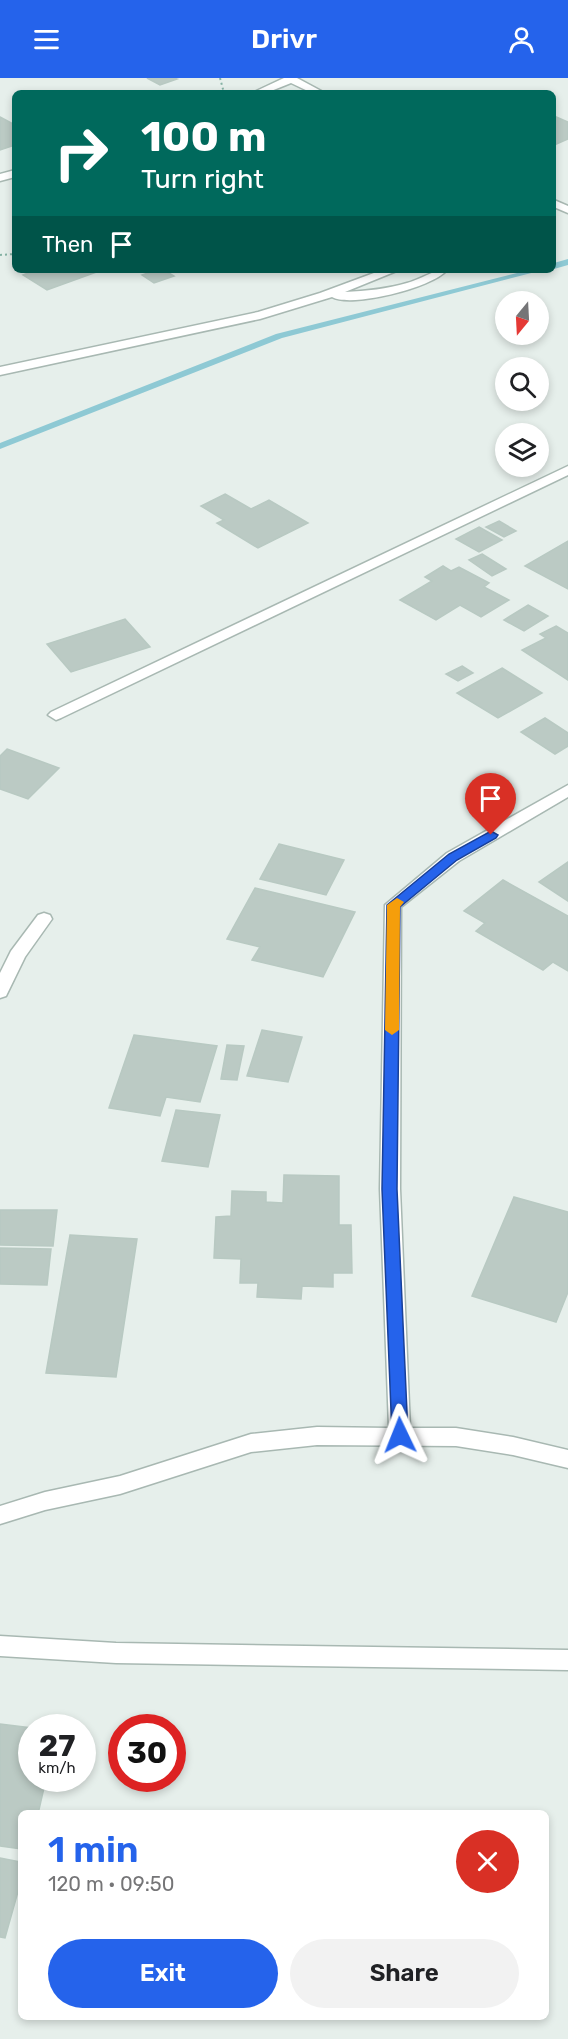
<!DOCTYPE html>
<html lang="en">
<head>
<meta charset="utf-8">
<style>
	:root { --surface:#fff; --page:#f2f2f2; --text:#202124; --muted:#757577; --accent:#2563eb }
	body { margin:0; font-family:Rubik,sans-serif; background:var(--page); color:var(--text); height:100vh; display:flex; flex-direction:column; font-size:22px; white-space:nowrap }
	* { box-sizing:border-box; margin:0 }
	p { font-size:20px; color:var(--muted) }
	.icon { flex:none; width:33px; height:33px; fill:none; stroke:currentColor; stroke-width:2; stroke-linecap:round; stroke-linejoin:round }
	.map { position:relative; flex:1; overflow:hidden }
	.sheet { position:absolute; left:18px; top:1732px; width:531px; height:210px; display:flex; flex-direction:column; background:var(--surface); border-radius:9px; box-shadow:0 3px 9px #0003 }
	.sheet>* { flex:none }
	.top-card { position:absolute; left:12px; top:12px; width:544px; height:183px; border-radius:9px; box-shadow:0 3px 9px #0003; background:#00695c; color:#fff; overflow:hidden }
	.needle { width:39px; rotate:198deg }
	.buttons { position:absolute; left:495px; top:213px; display:grid; gap:12px }
	.buttons a { display:grid; place-items:center; width:54px; height:54px; border-radius:50%; background:var(--surface); box-shadow:0 3px 9px #0003; font-size:30px }
	.speed { position:absolute; left:18px; top:1636px; display:flex; gap:12px; font-size:30px; font-weight:700; text-align:center }
	.speed>* { display:grid; place-content:center; width:78px; height:78px; border-radius:50%; background:var(--surface); box-shadow:0 3px 9px #0003; line-height:1 }
	.speed small { font-size:15px; font-weight:400 }
	.speed .limit { border:9px solid #d22; background:#fff; color:#111 }
	.pin { position:absolute; display:grid; place-items:center; width:51px; height:51px; color:#fff; margin:-62px -26px; border-radius:50% 50% 50% 0; rotate:-45deg; box-shadow:0 0 6px #0007 }
	.pin .icon { rotate:45deg }
	.me { position:absolute; width:66px; margin:-33px; rotate:358deg; stroke-linejoin:round; filter:drop-shadow(0 0 4px #0008) }
	.turn { display:flex; align-items:center; gap:21px; height:126px; padding:0 30px; font-size:27px }
	.turn .icon { width:78px; height:78px; stroke-width:2.5 }
	.turn b { display:block; font-size:42px; line-height:51px }
	.then { display:flex; align-items:center; height:57px; padding:0 30px; background:#0003; gap:12px; font-size:22px }
	.round { display:grid; place-items:center; flex:none; width:63px; height:63px; border-radius:32px; background:var(--page) }
	.head { display:flex; align-items:center; justify-content:space-between; height:102px; padding:0 30px }
	h1 { font-size:36px; font-weight:600; line-height:45px; color:var(--accent) }
	.cta { display:flex; gap:12px; margin-top:auto; padding:12px 30px }
	.cta a { flex:1; height:69px; border-radius:36px; background:var(--accent); color:#fff; font-size:24px; font-weight:600; line-height:69px; text-align:center }
	.cta a+a { background:var(--page); color:var(--text) }
	header { display:flex; justify-content:space-between; align-items:center; height:78px; padding:0 30px; background:var(--accent); color:#fff; font-size:27px; font-weight:600 }
	.map>svg:first-child { display:block }
	.lines { fill:none; stroke-linecap:round; stroke-linejoin:round }
	.stream { fill:#8ec9d4; fill-rule:evenodd }
	.building { fill:#bbcac4; stroke:#b8c9c2; stroke-width:1.5 }
	.street-casing { stroke:#a8b8b2; stroke-width:3 }
	.path { stroke:#86b3a5; stroke-width:2; stroke-dasharray:2 3; stroke-linecap:butt }
	.street { fill:#fff; fill-rule:evenodd }
	.route { fill:#2563eb; stroke:#184099; stroke-width:1.5 }
	.slow { fill:#f59e0b }
</style>
</head>
<body>
<header><svg class="icon" aria-label="menu" viewBox="0 0 24 24"><path d="M4 6h16M4 12h16M4 18h16"/></svg>Drivr<svg class="icon" aria-label="person" viewBox="0 0 24 24"><circle cx="12" cy="8" r="4"/><path d="M4 21q1-7 8-7t8 7"/></svg></header>
<div class="map">
<svg width="568" height="1961" viewBox="0 0 568 1961">
	<rect width="100%" height="100%" fill="#e6efeb"/>
	<g class="lines">
		<path class="stream" d="M568,181V187L554,191V185Z
			M529,192H543L282,260L0,371V365L276,256Z"/>
	</g>
	<path class="building" d="M147,0H174L177,1L160,7Z
		M554,38L568,44V61L554,67Z
		M0,39L15,47V67L0,72Z
		M36,192H102L47,212L23,197Z
		M157,192H164L174,198L154,205L142,197Z
		M225,416L251,431L269,422L308,445L258,470L217,445L224,442L201,428Z
		M499,443L516,453L504,459L486,449Z
		M479,449L502,462L479,474L456,461Z
		M568,463V511L525,488Z
		M482,476L506,491L492,498L469,482Z
		M443,488L451,493L459,489L489,505L484,509L509,522L481,539L460,527L436,542L400,522L432,503L425,499Z
		M528,527L548,538L524,553L504,542Z
		M125,541L150,569L71,594L47,566Z
		M556,548L568,555V602L522,572L546,560L540,556Z
		M462,588L473,595L458,603L446,596Z
		M502,590L542,615L498,640L457,615Z
		M545,640L568,655V668L555,676L521,654Z
		M7,671L59,690L28,721L0,711V678Z
		M279,766L344,782L326,817L260,801Z
		M568,784V823L539,804Z
		M503,802L568,838V893L553,884L543,892L476,853L485,845L464,833Z
		M255,810L355,834L323,899L252,882L260,869L227,861Z
		M262,952L302,959L288,1004L247,998Z
		M134,957L217,968L200,1024L166,1019L160,1038L109,1030Z
		M227,967L244,968L237,1002L221,1001Z
		M176,1032L220,1037L208,1089L162,1083Z
		M284,1097L339,1098V1147H351L352,1195H333V1209L302,1208L301,1221L257,1219L258,1205H240L241,1181L214,1180L216,1139L231,1138L232,1113L266,1114V1124L283,1125Z
		M514,1119L568,1134V1214L556,1244L472,1218Z
		M0,1132H57L53,1168L0,1167Z
		M70,1157L137,1161L116,1299L46,1295Z
		M0,1170L51,1171L47,1207L0,1206Z
		M0,1646L32,1650V1701H46L38,1736H21V1771L0,1768Z
		M0,1780L21,1784V1803L5,1860L0,1859Z"/>
	<g class="lines">
		<defs>
			<path id="street" d="M284,0H297L325,15H312L291,5L266,15H252Z
				M15,92V99L0,103V96Z
				M554,122L568,128V135L554,129Z
				M382,192H399L345,214C366,213 387,211 407,205C422,201 432,192 447,192C432,210 351,230 332,219L260,241L0,297V289L258,234L320,215Z
				M568,388V397L61,640L56,642L48,637L51,634Z
				M568,707V719L459,783L401,829L400,1111L410,1350H456L513,1359L568,1372V1390L513,1377L456,1368L317,1367L251,1374L120,1416L45,1432L0,1446V1428L45,1414L120,1398L251,1356L317,1349L389,1350L380,1111L385,827L447,775Z
				M44,835L50,837L52,841L25,879L6,918L0,920V895L11,873L38,837Z
				M0,1558L116,1565L568,1572V1592L116,1585L0,1578Z"/>
		</defs>
		<use href="#street" class="street-casing"/>
		<path class="path" d="M220,0L224,15
			M0,177L15,176"/>
		<use href="#street" class="street"/>
	</g>
	<path class="route" d="M491,753L498,757L496,760L457,782L400,829L397,1111L408,1357L405,1362L400,1364L394,1362L392,1357L382,1111L387,827L449,776Z"/>
	<path class="slow" d="M397,820L404,824L400,829L399,952L392,957L385,952L387,827Z"/>
</svg>
<div class="buttons">
<a><svg class="needle" viewBox="-14 -14 28 28"><path d="M0-13l5 13h-10z" fill="#e53935"/><path d="M0 13l5-13h-10z" fill="#757577"/></svg></a>
<a><svg class="icon" aria-label="search" viewBox="0 0 24 24"><circle cx="10" cy="10" r="6"/><path d="M15 15l6 6"/></svg></a>
<a><svg class="icon" aria-label="layers" viewBox="0 0 24 24"><path d="M12 4l9 5-9 5-9-5zM3 14l9 5 9-5"/></svg></a>
</div>
<div class="speed"><div>27<small>km/h</small></div><div class="limit">30</div></div>
<div class="pin" style="left:491px;top:757px;background:#d93025"><svg class="icon" aria-label="arrive" viewBox="0 0 24 24"><path d="M6 21V4h12l-3 4 3 4H6"/></svg></div>
<svg class="me" style="left:400px;top:1357px" viewBox="-20 -20 40 40"><path d="M0-17L14 15 0 8-14 15z" fill="#2563eb" stroke="#fff" stroke-width="4"/></svg>
<div class="top-card">
<div class="turn"><svg class="icon" aria-label="right" viewBox="0 0 24 24"><path d="M7 20v-9h11M14 6l5 5-5 5"/></svg><div><b>100 m</b>Turn right</div></div>
<div class="then">Then<svg class="icon" aria-label="arrive" viewBox="0 0 24 24"><path d="M6 21V4h12l-3 4 3 4H6"/></svg></div>
</div>
<section class="sheet">
<div class="head"><div><h1>1 min</h1><p>120 m · 09:50</p></div><a class="round" style="background:#d93025;color:#fff"><svg class="icon" aria-label="close" viewBox="0 0 24 24"><path d="M6 6l12 12M18 6L6 18"/></svg></a></div>
<div class="cta"><a>Exit</a><a>Share</a></div>
</section>
</div>
</body>
</html>
